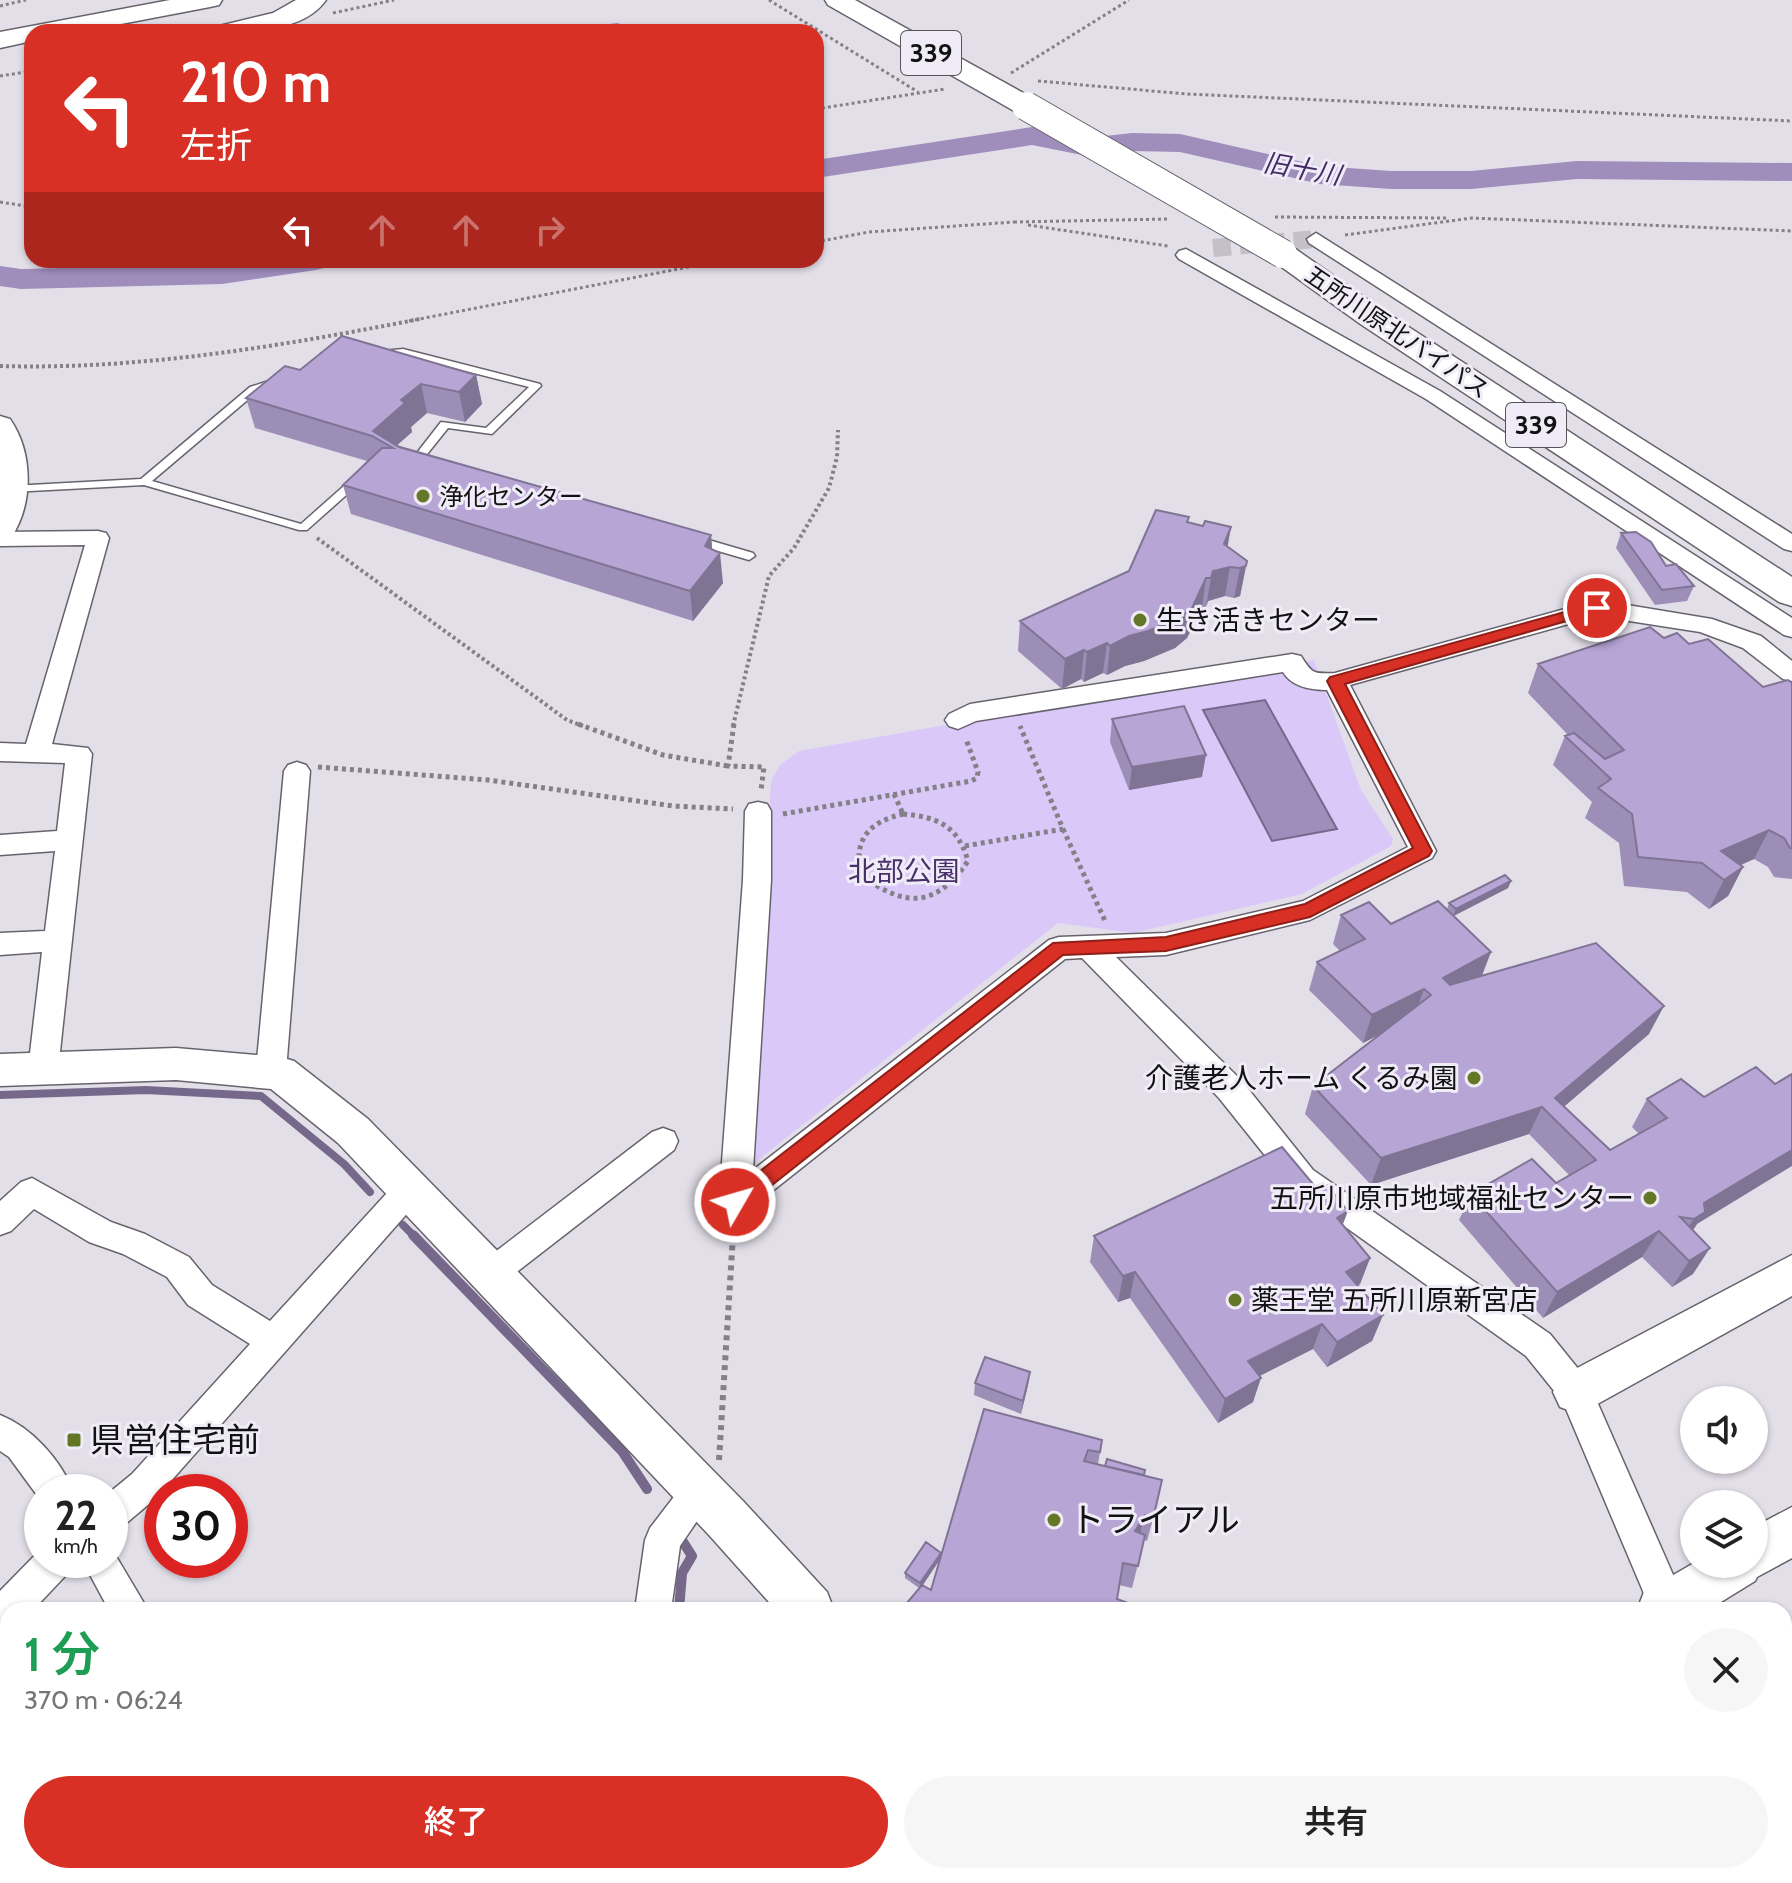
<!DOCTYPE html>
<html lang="ja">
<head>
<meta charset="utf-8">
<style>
	:root { --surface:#fff; --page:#f6f6f6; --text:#222; --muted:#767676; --accent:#d93025 }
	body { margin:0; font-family:Cabin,"Noto Sans JP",sans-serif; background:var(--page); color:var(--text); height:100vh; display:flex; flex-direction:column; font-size:30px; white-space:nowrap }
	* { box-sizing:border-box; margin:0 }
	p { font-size:26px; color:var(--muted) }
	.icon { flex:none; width:44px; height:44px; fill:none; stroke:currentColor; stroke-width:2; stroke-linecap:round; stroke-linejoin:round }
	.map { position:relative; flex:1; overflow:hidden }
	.side { position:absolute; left:0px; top:1602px; width:1792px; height:282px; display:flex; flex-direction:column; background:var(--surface); border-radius:24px 24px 0 0; box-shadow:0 2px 6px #0004 }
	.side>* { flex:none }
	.top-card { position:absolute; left:24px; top:24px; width:800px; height:244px; border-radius:24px; box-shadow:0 2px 6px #0004; background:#d93025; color:#fff; overflow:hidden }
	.buttons { position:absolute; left:1680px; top:1386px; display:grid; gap:16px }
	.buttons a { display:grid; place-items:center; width:88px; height:88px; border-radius:50%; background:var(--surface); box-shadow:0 2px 6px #0004; font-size:40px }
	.speed { position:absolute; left:24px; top:1474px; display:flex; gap:16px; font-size:40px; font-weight:700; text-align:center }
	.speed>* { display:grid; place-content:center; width:104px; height:104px; border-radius:50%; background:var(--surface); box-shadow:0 2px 6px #0004; line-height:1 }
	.speed small { font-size:20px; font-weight:400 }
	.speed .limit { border:12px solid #d22; background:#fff; color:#111 }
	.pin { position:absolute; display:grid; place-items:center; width:68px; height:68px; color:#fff; margin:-34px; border:4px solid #fff; border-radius:50%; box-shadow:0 2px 8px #0007 }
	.me { position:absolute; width:88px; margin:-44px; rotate:52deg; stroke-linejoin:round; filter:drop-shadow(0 0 6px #0008) }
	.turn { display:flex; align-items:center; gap:28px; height:168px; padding:0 24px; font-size:36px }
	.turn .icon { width:104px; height:104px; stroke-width:2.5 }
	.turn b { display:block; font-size:56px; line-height:68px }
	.lanes { display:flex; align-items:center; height:76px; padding:0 24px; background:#0003; justify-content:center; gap:40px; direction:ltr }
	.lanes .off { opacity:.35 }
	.round { display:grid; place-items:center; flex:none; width:84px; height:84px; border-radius:42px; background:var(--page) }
	.head { display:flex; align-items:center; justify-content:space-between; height:136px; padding:0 24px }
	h1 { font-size:48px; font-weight:600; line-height:60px; color:#1e9e55 }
	.cta { display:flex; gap:16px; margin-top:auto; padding:16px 24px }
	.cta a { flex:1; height:92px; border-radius:48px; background:var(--accent); color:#fff; font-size:32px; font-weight:600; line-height:92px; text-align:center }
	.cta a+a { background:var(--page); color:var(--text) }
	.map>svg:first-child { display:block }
	.green { fill:#dac8f9 }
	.water { fill:#9f8dbc; stroke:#75688a; stroke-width:2 }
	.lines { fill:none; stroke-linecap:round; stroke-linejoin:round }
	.stream-far1 { stroke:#75688a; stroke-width:8 }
	.stream { stroke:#75688a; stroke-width:10 }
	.canal { fill:#9f8dbc; fill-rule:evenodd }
	.river { fill:#9f8dbc; fill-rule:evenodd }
	.street-tunnel { stroke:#c4c0c9; stroke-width:18; stroke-dasharray:18 9; stroke-linecap:butt }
	.lane-casing { stroke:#67636d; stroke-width:3 }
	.street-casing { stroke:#67636d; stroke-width:3 }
	.secondary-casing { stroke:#67636d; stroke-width:3 }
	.highway-casing { stroke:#67636d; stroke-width:3 }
	.path-far3 { stroke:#838087; stroke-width:3; stroke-dasharray:3 3; stroke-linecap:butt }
	.path-far2 { stroke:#838087; stroke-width:4; stroke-dasharray:3 3; stroke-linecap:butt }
	.path-far1 { stroke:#838087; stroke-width:5; stroke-dasharray:4 4; stroke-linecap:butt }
	.path { stroke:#838087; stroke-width:6; stroke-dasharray:5 5; stroke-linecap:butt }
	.lane { fill:#fff; fill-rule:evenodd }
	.street { fill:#fff; fill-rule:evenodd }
	.secondary { fill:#fff; fill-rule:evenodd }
	.highway { fill:#fff; fill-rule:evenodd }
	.highway-bridge-casing { stroke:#67636d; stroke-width:30; stroke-linecap:butt }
	.highway-bridge { stroke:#fff; stroke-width:28 }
	.wall { fill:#9d8eb7; fill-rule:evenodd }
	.shaded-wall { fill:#807495 }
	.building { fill:#b7a5d5; stroke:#807495; stroke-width:2 }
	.route { fill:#d93025; stroke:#8d1f18; stroke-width:2 }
	.poi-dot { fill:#637726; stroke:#f0ecf7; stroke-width:3 }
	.labels { text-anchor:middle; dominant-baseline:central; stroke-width:6; stroke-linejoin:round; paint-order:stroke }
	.far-street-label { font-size:24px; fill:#121114; stroke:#f0ecf7 }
	.far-poi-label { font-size:24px; fill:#121114; stroke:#f0ecf7; text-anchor:start }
	.shield { fill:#f0ecf7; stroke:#555358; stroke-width:2 }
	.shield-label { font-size:26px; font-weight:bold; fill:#121114 }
	.far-water-label { font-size:26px; font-style:italic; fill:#452a66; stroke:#f0ecf7 }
	.poi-label { font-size:28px; fill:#121114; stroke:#f0ecf7; text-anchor:start }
	.park-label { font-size:28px; fill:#4a306b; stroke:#f0ecf7 }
	.near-poi-label { font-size:34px; fill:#121114; stroke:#f0ecf7; text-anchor:start }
</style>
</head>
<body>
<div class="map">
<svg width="1792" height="1883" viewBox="0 0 1792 1883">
	<rect width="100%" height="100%" fill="#e3dfe9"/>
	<path class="green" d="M1314,660L1361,790L1393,839L1391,846L1302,894L1133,933L1058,923L753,1164L771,781L781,764L799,751Z"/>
	<path class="water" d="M1265,700L1337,829L1272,841L1203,710Z"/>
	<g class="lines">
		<path class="stream-far1" d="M0,1095L146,1090L261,1096L344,1164L370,1192
			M403,1225L415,1237"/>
		<path class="stream" d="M413,1235L622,1451L647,1489
			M678,1534L692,1556L682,1573L679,1610
			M639,1883L640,1876"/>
		<path class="canal" d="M618,23L632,32H574L582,27Z
			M312,26L368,27L376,32H305L306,28Z"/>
		<path class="river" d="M1032,127L1087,138L1132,133L1180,134L1320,166L1391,171H1471L1577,161L1792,163V181L1577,179L1471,189H1391L1320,184L1180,152L1132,151L1087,156L1032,145L816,178V160Z
			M249,260H332L328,267L316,270L222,284L21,289L0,286V266L21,269L222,264Z"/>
		<path class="street-tunnel" d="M1213,248L1316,239"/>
		<defs>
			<path id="lane" d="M403,349L540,384L541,386L492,434L448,428L424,458L429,460V464L413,462V458L441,422L486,428L529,387L403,355L383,357L378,354L383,351Z
				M278,378L283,381L282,383L258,391L152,481L301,524L354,477H362V481L307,530H299L144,485L11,492L5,489L11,486L141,479L250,387Z
				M695,536L753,553L755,556L749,560L691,543L689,540Z"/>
			<path id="street" d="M1316,233L1792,534V551L1784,549L1309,243L1307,239Z
				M1186,249L1440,391L1792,618V637L1784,635L1426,399L1179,259L1176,255L1179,251Z
				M98,531L106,533L109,538L52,744L88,748L92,754L58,1070L53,1079L43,1082L33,1079L28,1070L42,952L0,955V933L45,931L55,851L0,855V835L57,831L65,763L0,761V743L26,744L85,545L0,546V532Z
				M1597,600L1712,619L1761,636L1792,661V681L1783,679L1743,648L1700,632L1597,616L1350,685L1436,851L1432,858L1310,920L1166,955L1116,957L1241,1080L1313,1170L1550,1334L1588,1381L1681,1593L1686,1606L1685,1610H1651L1563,1402L1526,1356L1291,1188L1219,1098L1082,958L1065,959L746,1212L735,1215L724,1212L719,1202L743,880L745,811L749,804L758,802L767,804L771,811V880L753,1170L1049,940L1059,937L1166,933L1303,901L1408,847L1327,690C1311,690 1292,687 1283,672L976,721L958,729L949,726L945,720L949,714L970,704L1292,654L1301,656C1312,674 1314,674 1335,673Z
				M297,762L306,765L310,771L286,1071L281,1080L271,1083L261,1080L256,1071L284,771L288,765Z
				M663,1128L674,1132L678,1141L674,1150L500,1285L489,1289L478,1285L473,1275L478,1265L652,1132Z
				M32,1178L111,1222L145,1234L189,1257L212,1285L270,1321L397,1182L408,1178L419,1182L424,1191L419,1200L156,1498L123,1526L110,1531V1492L132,1474L250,1344L188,1305L167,1277L123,1254L89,1242L34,1209L11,1231L0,1235V1201L21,1182Z
				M0,1415C33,1428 60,1460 74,1492H42V1502L9,1457L0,1451Z
				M698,1476L710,1481L716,1493L680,1546L671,1610H635L645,1540L650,1528L686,1481Z
				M110,1546L148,1610H109L82,1560H110Z
				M42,1548V1560H73L68,1573L33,1610H8V1633L0,1636V1591Z
				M248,1876H288L290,1883H250Z
				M593,1876H633L632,1883H592Z"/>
			<path id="secondary" d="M0,416L10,419C33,452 34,503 11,538L0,541Z
				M176,1048L280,1057L294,1061L368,1119L743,1501L827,1592L834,1610H776L709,1535L338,1143L271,1089L176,1080L0,1086V1054Z
				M1792,1255V1296L1592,1407L1576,1413L1560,1407L1553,1392L1560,1377Z
				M1792,1507V1558L1757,1577L1755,1581L1708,1610H1637L1644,1592L1694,1563L1754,1564V1527Z
				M1082,1876H1141L1144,1883H1085Z
				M1191,1876H1253L1250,1883H1188Z"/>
			<path id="highway" d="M170,0H222L219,5L210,7L79,32H32V41L0,48V32Z
				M296,0H326C303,33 247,32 211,32L215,27L273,13Z
				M825,0H855L1036,100L1039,106L1036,112H1016L828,5Z
				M1283,245L1294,248L1381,309L1792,577V606L1779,602L1359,323L1272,260L1268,254L1272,248Z"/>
		</defs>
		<use href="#lane" class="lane-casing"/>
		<use href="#street" class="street-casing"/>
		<use href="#secondary" class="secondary-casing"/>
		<use href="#highway" class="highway-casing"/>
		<path class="path-far3" d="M769,0L918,92
			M0,6L26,0
			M333,13L394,0
			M1011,73L1129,0
			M0,76L32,71
			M1038,81L1187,94L1792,121
			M816,109L945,89
			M0,202L32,207
			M1275,217L1449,218
			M1014,222L1169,219
			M1028,225L1168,246
			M1345,235L1472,218L1792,231
			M816,242L869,232L1014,222
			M409,321L725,260"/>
		<path class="path-far2" d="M0,366C142,370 281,346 420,319
			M317,538L567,720L583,726
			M733,726L769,576L794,548L829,488L837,457L838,430"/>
		<path class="path-far1" d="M578,724L663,755L728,766
			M734,724L728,766L764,767L761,790
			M318,767L488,780L673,806L733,809
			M894,794L903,814
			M783,814L971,781L977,778L978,772L966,739
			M903,814C938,817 958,826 968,861C936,908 905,908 861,875C853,839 869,822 903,814Z
			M1063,829L1106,923
			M965,846L1063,829L1020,726
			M733,1237L734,1227"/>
		<path class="path" d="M719,1460L733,1235"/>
		<use href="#lane" class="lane"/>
		<use href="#street" class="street"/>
		<use href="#secondary" class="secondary"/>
		<use href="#highway" class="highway"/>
		<defs>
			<path id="highway-bridge" d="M1026,106L1283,254"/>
		</defs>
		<use href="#highway-bridge" class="highway-bridge-casing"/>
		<use href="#highway-bridge" class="highway-bridge"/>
	</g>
	<path class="wall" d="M300,370L476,375L482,404L465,422L427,413L411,427L412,432L397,445L711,535L712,549L723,583L693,621L351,514L343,485L367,461L255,428L246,398Z
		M1188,523L1203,526L1231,527L1227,546L1247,561L1240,596L1234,598L1225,596L1208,601L1206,607H1202L1187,638L1175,648L1144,661L1125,666L1107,675L1103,673L1084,682L1081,679L1062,689L1018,651L1020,621L1129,571Z
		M1621,533L1694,586L1687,601L1655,605L1616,548Z
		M1664,638L1689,644L1763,687L1792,683V879L1774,877L1768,867L1754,859L1741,865L1743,867L1728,896L1709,909L1687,892L1624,886L1619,843L1585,818L1592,802L1553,765L1565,736L1568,735L1528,693L1538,664Z
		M1112,719L1202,777L1129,790L1110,742Z
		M1511,881L1508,888L1454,916L1482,976L1649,1034L1564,1106L1610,1150L1639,1134L1632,1127L1647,1099L1681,1079L1697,1224L1693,1230V1274L1672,1287L1642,1257L1543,1318L1459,1220L1471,1194L1556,1183L1569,1175L1529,1134L1371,1185L1305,1114L1313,1086L1380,1034L1363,1043L1309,990L1317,962L1340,951L1333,944L1341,915L1391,924L1447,909L1449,903Z
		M1343,1225L1370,1258L1360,1284L1358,1285L1383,1315L1372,1341L1327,1367L1313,1349L1259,1376L1253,1402L1218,1423L1130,1298L1118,1302L1090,1262L1094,1236Z
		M975,1383L1028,1385L1021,1414L974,1395Z
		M984,1409L1102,1440L1098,1464L1105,1466L1107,1459L1145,1470L1144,1475L1162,1480L1153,1519L1147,1541L1144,1540L1132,1588L1119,1585L1117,1599L1131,1604L1129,1610H901L919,1588L905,1578V1573L926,1542L941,1553V1556ZM940,1559L931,1590L923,1585Z"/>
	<path class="shaded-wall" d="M476,375L482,404L465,422L459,392Z
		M421,384L427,413L411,427L412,432L393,449L373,431L401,400Z
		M1231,527L1226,556L1230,567L1225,596L1208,601L1206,607L1211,578Z
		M711,535L713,561L720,553L723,583L693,621L690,591L705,546Z
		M1247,561L1240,596L1234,598L1240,568Z
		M1206,578L1202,607L1187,638L1175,648L1144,661L1125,666L1107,675L1110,646Z
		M1107,643L1103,673L1084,682L1087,652Z
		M1084,650L1081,679L1062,689L1065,659Z
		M1206,755L1202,777L1129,790L1132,767Z
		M1769,830L1754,859L1718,875L1721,851Z
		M1743,867L1728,896L1709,909L1724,880Z
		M1511,881L1508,888L1453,916L1456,909Z
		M1491,952L1480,981L1432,1007L1443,978Z
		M1424,989L1414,1017L1363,1043L1372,1015Z
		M1664,1006L1649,1034L1552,1117L1555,1098Z
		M1542,1107L1529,1134L1371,1185L1381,1158Z
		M1792,1150V1166L1697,1224L1687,1239L1677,1245L1704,1203Z
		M1348,1211L1338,1237L1337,1218Z
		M1659,1231L1642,1257L1543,1318L1557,1292Z
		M1710,1248L1693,1274L1672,1287L1689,1261Z
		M1370,1258L1360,1284L1337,1297L1346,1272Z
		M1135,1272L1130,1298L1118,1302L1123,1276Z
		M1383,1315L1372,1341L1327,1367L1337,1342Z
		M1322,1324L1313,1349L1240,1386L1248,1361Z
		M1030,1372L1028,1385L1021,1414L1023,1401Z
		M1261,1378L1253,1402L1218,1423L1225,1399Z
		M1145,1515L1139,1537L1135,1531Z
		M941,1553V1558L920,1589V1583Z"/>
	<path class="building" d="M342,336L476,375L459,392L421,384L401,400L405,403L373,431L399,447L711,535L705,546L720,553L690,591L343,485L382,448H393L372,436L246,398L285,366L300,370Z
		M1156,510L1189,517L1187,522L1203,526L1205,521L1231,527L1224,544L1247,561L1246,566L1240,568L1230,567L1213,571L1211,578H1206L1192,608L1179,618L1148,631L1129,636L1110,646L1107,643L1087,652L1084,650L1065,659L1020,621L1129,571Z
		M1636,532L1651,542L1666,566L1676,564L1694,586L1662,590L1621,533Z
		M1650,627L1664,638L1677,633L1689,644L1708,639L1763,687L1788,680L1792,683V848H1790L1784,838L1769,830L1721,851L1743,867L1724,880L1702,863L1638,857L1632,814L1598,788L1611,779L1565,736L1574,733L1605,759L1624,750L1538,664Z
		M1184,706L1206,755L1132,767L1112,719Z
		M1505,875L1511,881L1456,909L1449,903Z
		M1438,901L1491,952L1443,978L1450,985L1596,943L1664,1006L1555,1098L1610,1150L1667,1118L1647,1099L1681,1079L1704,1097L1756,1067L1775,1084L1792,1074V1150L1704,1203L1705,1212L1694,1219L1680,1217L1710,1248L1689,1261L1659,1231L1557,1292L1471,1194L1532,1159L1556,1183L1596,1160L1542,1107L1381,1158L1313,1086L1431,995L1424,989L1372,1015L1317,962L1365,939L1341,915L1369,902L1391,924Z
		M1282,1147L1318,1190L1327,1185L1348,1211L1337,1218L1370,1258L1346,1272L1383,1315L1337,1342L1322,1324L1248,1361L1261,1378L1225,1399L1135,1272L1123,1276L1094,1236Z
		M985,1357L1030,1372L1023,1401L975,1383Z
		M984,1409L1102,1440L1100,1452L1088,1450L1084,1461L1162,1480L1153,1519L1145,1515L1135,1531L1145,1535L1138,1566L1123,1563L1117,1599L1131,1604L1129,1610H901L922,1585L931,1590Z
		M1107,1459L1145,1470L1144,1475L1105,1466Z
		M926,1542L941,1553L920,1583L905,1573Z"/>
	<path class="route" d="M1597,603L1602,604V611L1345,684L1432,851L1429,856L1310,917L1166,951L1063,955L743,1208L735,1211L728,1208L725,1202L728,1196L1053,943L1166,937L1305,904L1413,848L1327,681L1330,677Z"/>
	<g class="poi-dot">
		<circle cx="423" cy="496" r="8"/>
		<circle cx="1140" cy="620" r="8"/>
		<circle cx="1474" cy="1078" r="8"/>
		<circle cx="1650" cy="1198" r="8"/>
		<circle cx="1235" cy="1300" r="8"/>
		<rect x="66" y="1432" width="16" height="16" rx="4"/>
		<circle cx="1054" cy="1520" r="8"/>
	</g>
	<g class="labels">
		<g class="far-street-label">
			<text transform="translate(1397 332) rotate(34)">五所川原北バイパス</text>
		</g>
		<g class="far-poi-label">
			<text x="439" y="496">浄化センター</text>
		</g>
		<g class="shield">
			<rect x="901" y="31" width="60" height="44" rx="6"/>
			<rect x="1506" y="403" width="60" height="44" rx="6"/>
		</g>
		<g class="shield-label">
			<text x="931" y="53">339</text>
			<text x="1536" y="425">339</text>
		</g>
		<g class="far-water-label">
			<text transform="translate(1302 169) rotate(10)">旧十川</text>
		</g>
		<g class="poi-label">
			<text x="1156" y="620">生き活きセンター</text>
			<text x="1458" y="1078" text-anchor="end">介護老人ホーム くるみ園</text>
			<text x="1634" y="1198" text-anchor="end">五所川原市地域福祉センター</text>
			<text x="1251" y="1300">薬王堂 五所川原新宮店</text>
		</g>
		<g class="park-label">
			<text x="904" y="871">北部公園</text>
		</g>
		<g class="near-poi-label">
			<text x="90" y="1440">県営住宅前</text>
			<text x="1070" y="1520">トライアル</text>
		</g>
	</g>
</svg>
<div class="buttons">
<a><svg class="icon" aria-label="sound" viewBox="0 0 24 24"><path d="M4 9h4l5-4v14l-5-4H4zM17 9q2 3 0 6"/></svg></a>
<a><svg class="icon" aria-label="layers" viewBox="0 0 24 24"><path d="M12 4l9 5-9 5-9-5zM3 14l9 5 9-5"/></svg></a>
</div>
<div class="speed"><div>22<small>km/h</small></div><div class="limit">30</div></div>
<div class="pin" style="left:1597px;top:608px;background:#d93025"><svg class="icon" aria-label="arrive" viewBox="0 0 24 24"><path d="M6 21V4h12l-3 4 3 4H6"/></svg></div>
<svg class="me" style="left:735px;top:1202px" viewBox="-20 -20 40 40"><circle r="17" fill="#d93025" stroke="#fff" stroke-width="3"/><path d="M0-11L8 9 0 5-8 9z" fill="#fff"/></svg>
<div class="top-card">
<div class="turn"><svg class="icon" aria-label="left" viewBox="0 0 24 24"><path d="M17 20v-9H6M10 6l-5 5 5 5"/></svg><div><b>210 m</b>左折</div></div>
<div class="lanes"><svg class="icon" aria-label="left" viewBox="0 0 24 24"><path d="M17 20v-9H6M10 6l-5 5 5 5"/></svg><svg class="icon off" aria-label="ahead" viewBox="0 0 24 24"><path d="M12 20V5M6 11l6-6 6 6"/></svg><svg class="icon off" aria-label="ahead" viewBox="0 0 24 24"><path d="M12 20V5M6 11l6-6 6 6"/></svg><svg class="icon off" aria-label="right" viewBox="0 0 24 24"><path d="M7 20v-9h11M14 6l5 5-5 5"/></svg></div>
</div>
<section class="side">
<div class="head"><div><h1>1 分</h1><p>370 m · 06:24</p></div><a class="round"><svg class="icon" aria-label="close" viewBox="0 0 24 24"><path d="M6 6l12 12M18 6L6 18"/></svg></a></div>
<div class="cta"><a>終了</a><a>共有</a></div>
</section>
</div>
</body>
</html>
